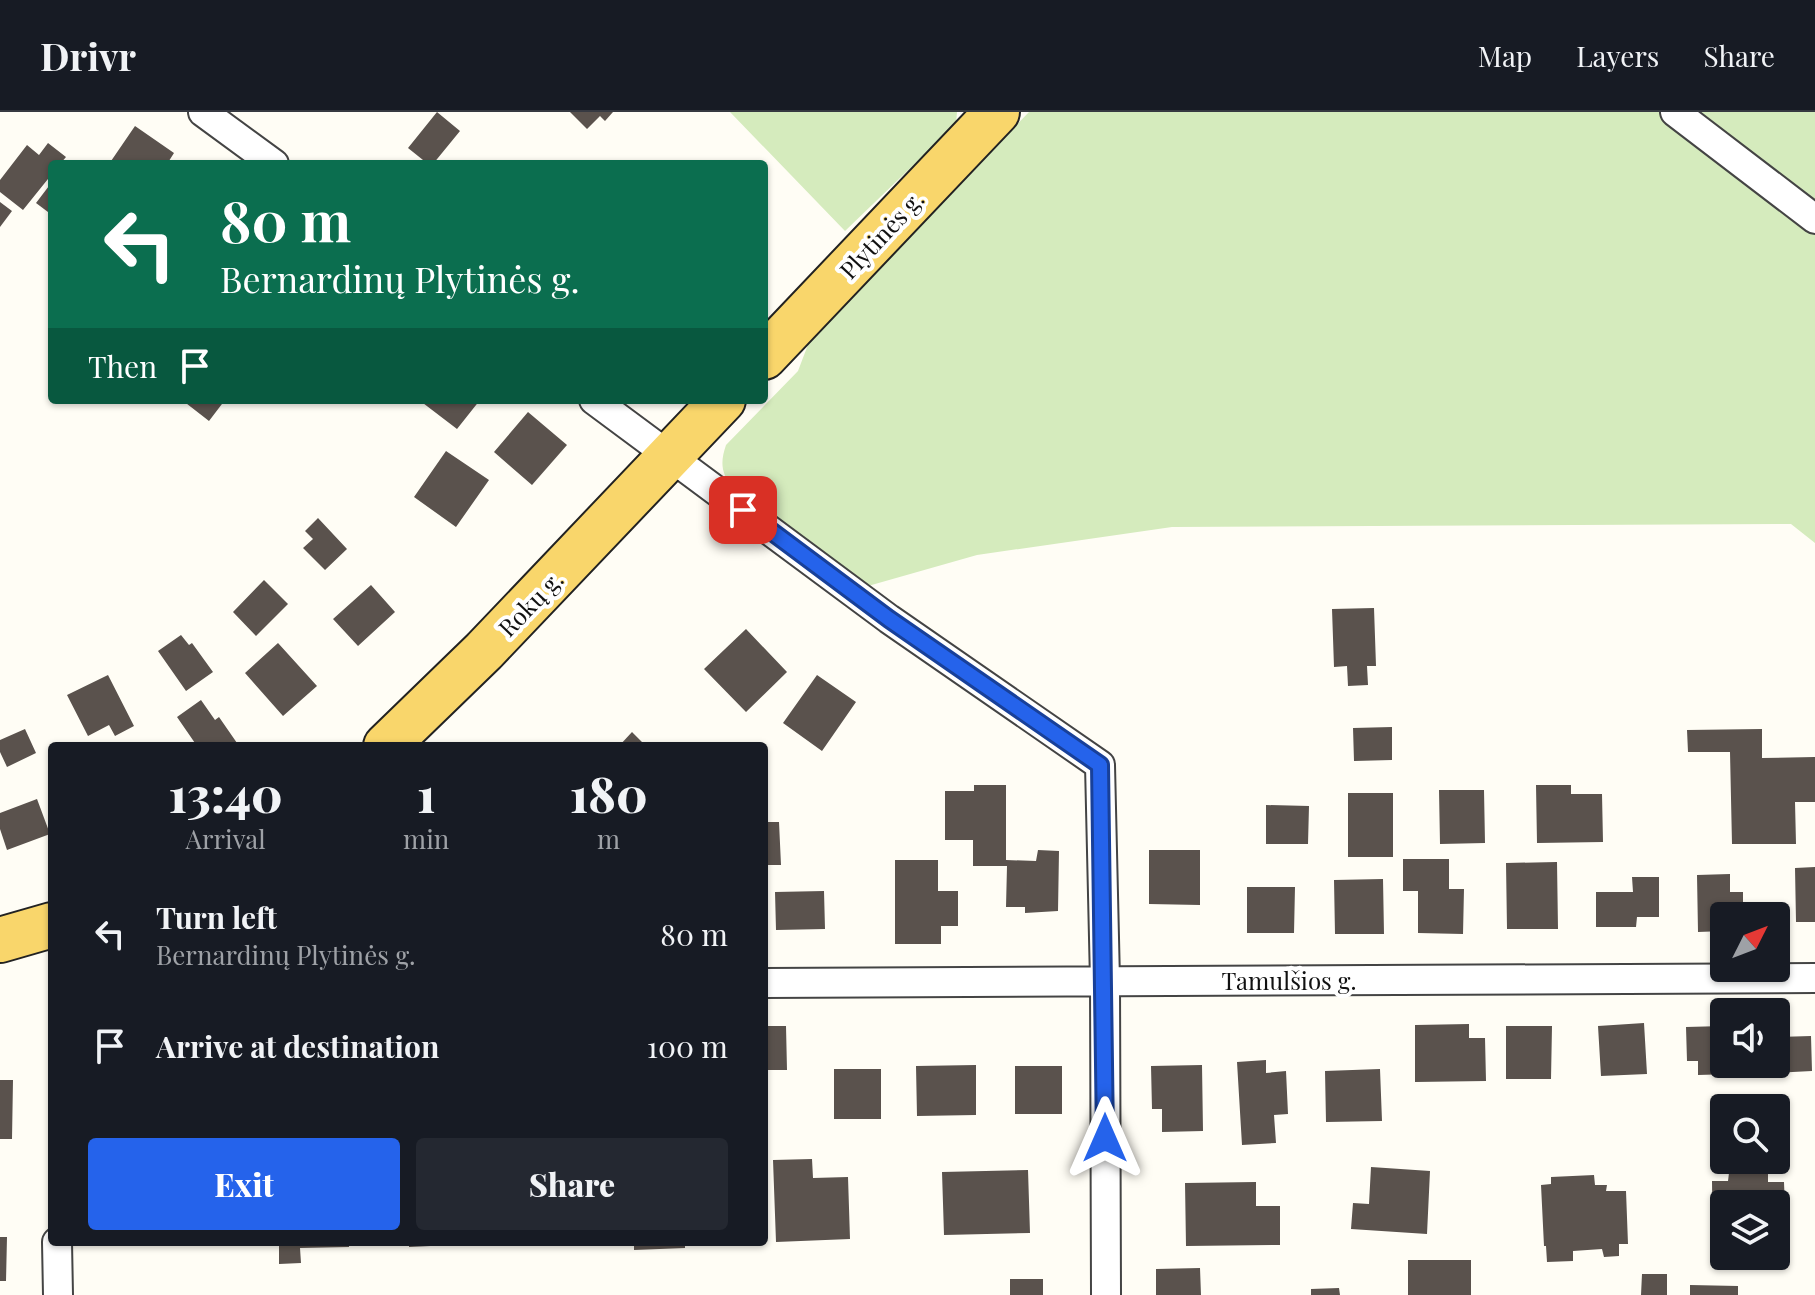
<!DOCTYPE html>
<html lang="en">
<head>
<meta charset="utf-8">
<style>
	:root { --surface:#171b24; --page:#242831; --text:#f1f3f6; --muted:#9ea1a6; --line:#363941; --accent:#2563eb }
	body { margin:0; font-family:"Playfair Display",serif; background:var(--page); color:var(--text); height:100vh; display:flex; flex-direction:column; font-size:30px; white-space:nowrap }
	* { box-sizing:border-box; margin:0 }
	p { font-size:26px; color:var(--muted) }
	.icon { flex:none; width:44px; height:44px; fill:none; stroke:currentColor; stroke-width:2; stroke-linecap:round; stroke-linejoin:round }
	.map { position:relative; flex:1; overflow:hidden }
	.sheet { position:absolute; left:48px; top:630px; width:720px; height:504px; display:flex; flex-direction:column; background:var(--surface); border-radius:8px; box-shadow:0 2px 6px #0004 }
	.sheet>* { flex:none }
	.hud { position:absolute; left:48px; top:48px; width:720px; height:244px; border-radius:8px; box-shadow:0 2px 6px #0004; background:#0b6e4f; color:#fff; overflow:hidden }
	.needle { width:52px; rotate:48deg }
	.tools { position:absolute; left:1710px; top:790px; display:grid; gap:16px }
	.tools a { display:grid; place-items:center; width:80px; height:80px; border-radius:8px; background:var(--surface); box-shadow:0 2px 6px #0004; font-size:40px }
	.pin { position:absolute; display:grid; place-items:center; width:68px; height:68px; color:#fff; margin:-34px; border-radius:16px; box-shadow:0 4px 12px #0006 }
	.me { position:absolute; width:88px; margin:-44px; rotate:0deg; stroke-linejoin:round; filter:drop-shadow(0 0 6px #0008) }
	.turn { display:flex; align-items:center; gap:28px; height:168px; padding:0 40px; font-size:36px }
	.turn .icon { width:104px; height:104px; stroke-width:2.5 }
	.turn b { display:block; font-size:56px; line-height:68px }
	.then { display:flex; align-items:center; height:76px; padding:0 40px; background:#0003; gap:16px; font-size:30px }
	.eta { display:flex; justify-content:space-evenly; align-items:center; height:136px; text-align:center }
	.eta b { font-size:48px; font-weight:800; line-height:56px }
	.primary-button { display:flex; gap:16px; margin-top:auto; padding:16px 40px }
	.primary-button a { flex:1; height:92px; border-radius:8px; background:var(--accent); color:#fff; font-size:32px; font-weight:800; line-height:92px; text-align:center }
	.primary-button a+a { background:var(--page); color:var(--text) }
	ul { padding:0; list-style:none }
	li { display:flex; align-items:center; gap:24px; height:112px; padding:0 40px }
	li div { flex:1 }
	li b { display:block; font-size:30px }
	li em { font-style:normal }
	header { display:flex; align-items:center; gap:48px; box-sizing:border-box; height:112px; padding:0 40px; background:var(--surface); border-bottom:2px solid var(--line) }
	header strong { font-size:38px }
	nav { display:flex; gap:44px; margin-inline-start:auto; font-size:28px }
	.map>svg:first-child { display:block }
	.green { fill:#d5ebbd }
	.building { fill:#5a524d }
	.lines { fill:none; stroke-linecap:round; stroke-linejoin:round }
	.street-casing { stroke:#444; stroke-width:32 }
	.primary-casing { stroke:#222; stroke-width:48 }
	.street { stroke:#fff; stroke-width:28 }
	.primary { stroke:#f9d66b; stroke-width:44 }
	.route-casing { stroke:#184099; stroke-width:20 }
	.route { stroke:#2563eb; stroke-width:14 }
	.labels { text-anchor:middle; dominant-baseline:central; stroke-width:8; stroke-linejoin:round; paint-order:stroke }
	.street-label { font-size:24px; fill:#111; stroke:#fff }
</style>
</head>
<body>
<header>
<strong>Drivr</strong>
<nav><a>Map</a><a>Layers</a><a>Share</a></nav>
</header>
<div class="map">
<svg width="1815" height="1183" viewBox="0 0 1815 1183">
	<rect width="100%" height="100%" fill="#fffdf5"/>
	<path class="green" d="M730,0H957L956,12L845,119Z
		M1029,0H1815V431L1791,412L1172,415L977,443L868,474L733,376C721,361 720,351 726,333L798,259L809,230Z"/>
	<path class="building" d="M437,0L460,19L433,52H428L408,36Z
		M570,0H613L605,9L600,4L587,17Z
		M135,14L174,41L167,52H109Z
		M48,31L66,45L60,52H52V62L23,98L0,80V68L27,33L39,43Z
		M52,70V103L36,91Z
		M0,90L12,99L0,115Z
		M182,288H225L209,309Z
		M419,288H480L457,317Z
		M528,300L567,333L532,373L494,340Z
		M446,339L489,368L456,415L414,385Z
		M318,406L347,437L325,458L303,436L313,427L305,419Z
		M264,468L288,492L256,524L233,500Z
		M371,473L395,500L358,534L333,507Z
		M1374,496L1376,554H1367L1368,573L1348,574L1347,554L1334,555L1332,497Z
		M746,517L787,560L746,600L704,557Z
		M181,523L189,533L192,531L213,560L186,579L158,539Z
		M278,531L317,574L283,604L245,561Z
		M108,563L134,614L115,624L109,613L88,624L67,583Z
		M817,563L856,590L822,639L783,611Z
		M201,588L215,608L219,605L237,631L233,634H197L177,605Z
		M1392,615V648L1354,649L1353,616Z
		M25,617L36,641L7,655L0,640V628Z
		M1762,617V646L1815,645V690H1795L1796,732H1732L1730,640H1688L1687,618Z
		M632,620L646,634H619Z
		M974,673H1006V748L1036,749L1038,738L1059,739L1058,799L1025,801V795H1006L1007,754H973V728H945V679H974Z
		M1536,673H1571V682H1602L1603,730L1537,731Z
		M1439,678H1484L1485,731L1440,732Z
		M1348,681H1393V745H1348Z
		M37,687L50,722L7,738L0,717V701Z
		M1266,693L1309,694L1308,732H1266Z
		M764,694H767L768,710H779L781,753H764Z
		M1149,738H1200V793L1149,792Z
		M1403,747H1449V777H1464L1463,822L1418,821V779H1403Z
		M895,748H938V779H958V814H941V832H895Z
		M1557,750L1558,817H1507L1506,751Z
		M1815,755V810H1796L1795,756Z
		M1730,762V780H1743V804H1724V819L1698,820L1697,763Z
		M1632,765H1659V805H1637L1636,815H1596V780H1633Z
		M1383,767L1384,822H1335L1334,768Z
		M1247,775H1295L1294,821H1247Z
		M824,779L825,817L776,818L775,780Z
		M1644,911L1647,962L1601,964L1598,914Z
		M1469,912V926H1485L1486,969L1415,970V913Z
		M764,914H786L787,958H764Z
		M1506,914H1552L1551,967H1506Z
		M1724,914V952H1732V962L1698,963V949H1687L1686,915Z
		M1811,924L1812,959L1773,961V952H1776V925Z
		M1266,948V961L1286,959L1288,1002L1274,1003L1276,1031L1242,1033L1237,950Z
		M976,953V1003L917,1004L916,954Z
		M1202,953L1203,1019L1162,1020V997H1152L1151,954Z
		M1015,954H1062V1002H1015Z
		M834,957H881V1007H834Z
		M1380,957L1382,1009L1326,1010L1325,959Z
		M0,968H13L12,1027H0Z
		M812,1047L813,1066L848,1065L850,1127L776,1130L773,1048Z
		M1371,1055L1430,1059L1427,1122L1351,1117L1353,1091L1369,1092Z
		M1028,1058L1030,1121L944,1123L942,1060Z
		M1768,1060V1070H1784L1786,1124H1776V1092H1724V1144H1753L1754,1152L1713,1153L1712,1069H1728L1729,1061Z
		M1594,1063L1595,1073H1607L1606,1079H1626L1628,1132H1619V1144L1604,1145L1602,1137L1573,1139V1149L1547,1150L1546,1134H1544L1541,1073L1551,1072V1065Z
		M1256,1070V1094H1280V1133L1186,1134L1185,1071Z
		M0,1125H7L6,1169H0Z
		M279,1130H349V1135L300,1136L301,1151L279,1152Z
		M409,1130H452V1133L409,1135Z
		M634,1130H685V1136L634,1138Z
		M1408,1148H1471V1183H1408Z
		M1200,1156L1201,1183H1156V1157Z
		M1642,1162H1667V1183H1641Z
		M1010,1167H1043V1183H1010Z
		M1690,1173L1738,1174V1183H1690Z
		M1339,1176L1340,1183H1311V1177Z"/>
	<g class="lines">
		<defs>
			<path id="street" d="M203,0L274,52
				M1675,0L1815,107
				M594,288L889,507L1100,653L1105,869L1106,1183
				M764,871L1815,866
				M57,1130L58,1183"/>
			<path id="primary" d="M764,245L997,0
				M386,634L484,539L723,288
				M0,828L52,813"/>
		</defs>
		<use href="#street" class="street-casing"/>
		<use href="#primary" class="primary-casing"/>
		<use href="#street" class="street"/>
		<use href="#primary" class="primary"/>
	</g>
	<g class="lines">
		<defs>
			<path id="route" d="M743,398L889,507L1100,653L1105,1026"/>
		</defs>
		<use href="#route" class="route-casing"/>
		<use href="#route" class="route"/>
	</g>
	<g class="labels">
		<g class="street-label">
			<text transform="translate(881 122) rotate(-47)">Plytinės g.</text>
			<text transform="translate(530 491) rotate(-46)">Rokų g.</text>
			<text x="1289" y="868">Tamulšios g.</text>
		</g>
	</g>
</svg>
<div class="tools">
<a><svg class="needle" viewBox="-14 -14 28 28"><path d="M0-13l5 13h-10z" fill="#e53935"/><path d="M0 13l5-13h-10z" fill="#9ea1a6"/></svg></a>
<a><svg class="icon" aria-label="sound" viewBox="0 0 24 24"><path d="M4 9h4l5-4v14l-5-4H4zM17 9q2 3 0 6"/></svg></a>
<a><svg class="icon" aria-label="search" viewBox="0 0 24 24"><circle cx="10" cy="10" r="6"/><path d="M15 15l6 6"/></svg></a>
<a><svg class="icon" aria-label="layers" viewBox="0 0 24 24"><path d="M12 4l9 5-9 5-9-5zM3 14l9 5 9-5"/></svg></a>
</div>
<div class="pin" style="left:743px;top:398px;background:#d93025"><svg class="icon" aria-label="arrive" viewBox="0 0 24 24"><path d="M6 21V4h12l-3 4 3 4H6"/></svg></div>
<svg class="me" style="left:1105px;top:1026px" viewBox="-20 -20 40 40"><path d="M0-17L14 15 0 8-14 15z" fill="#2563eb" stroke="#fff" stroke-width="4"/></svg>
<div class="hud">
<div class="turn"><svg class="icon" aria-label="left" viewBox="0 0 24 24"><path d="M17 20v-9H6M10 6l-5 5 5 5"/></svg><div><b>80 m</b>Bernardinų Plytinės g.</div></div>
<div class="then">Then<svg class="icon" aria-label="arrive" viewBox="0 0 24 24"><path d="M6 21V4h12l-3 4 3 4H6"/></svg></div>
</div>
<section class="sheet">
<div class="eta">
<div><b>13:40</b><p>Arrival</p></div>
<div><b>1</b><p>min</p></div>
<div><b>180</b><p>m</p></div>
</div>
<ul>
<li><svg class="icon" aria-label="left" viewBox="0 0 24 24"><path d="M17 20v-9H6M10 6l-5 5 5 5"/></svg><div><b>Turn left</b><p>Bernardinų Plytinės g.</p></div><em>80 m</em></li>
<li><svg class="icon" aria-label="arrive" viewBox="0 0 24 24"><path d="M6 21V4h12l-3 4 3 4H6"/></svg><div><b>Arrive at destination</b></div><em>100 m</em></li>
</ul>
<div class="primary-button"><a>Exit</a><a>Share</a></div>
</section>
</div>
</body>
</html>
